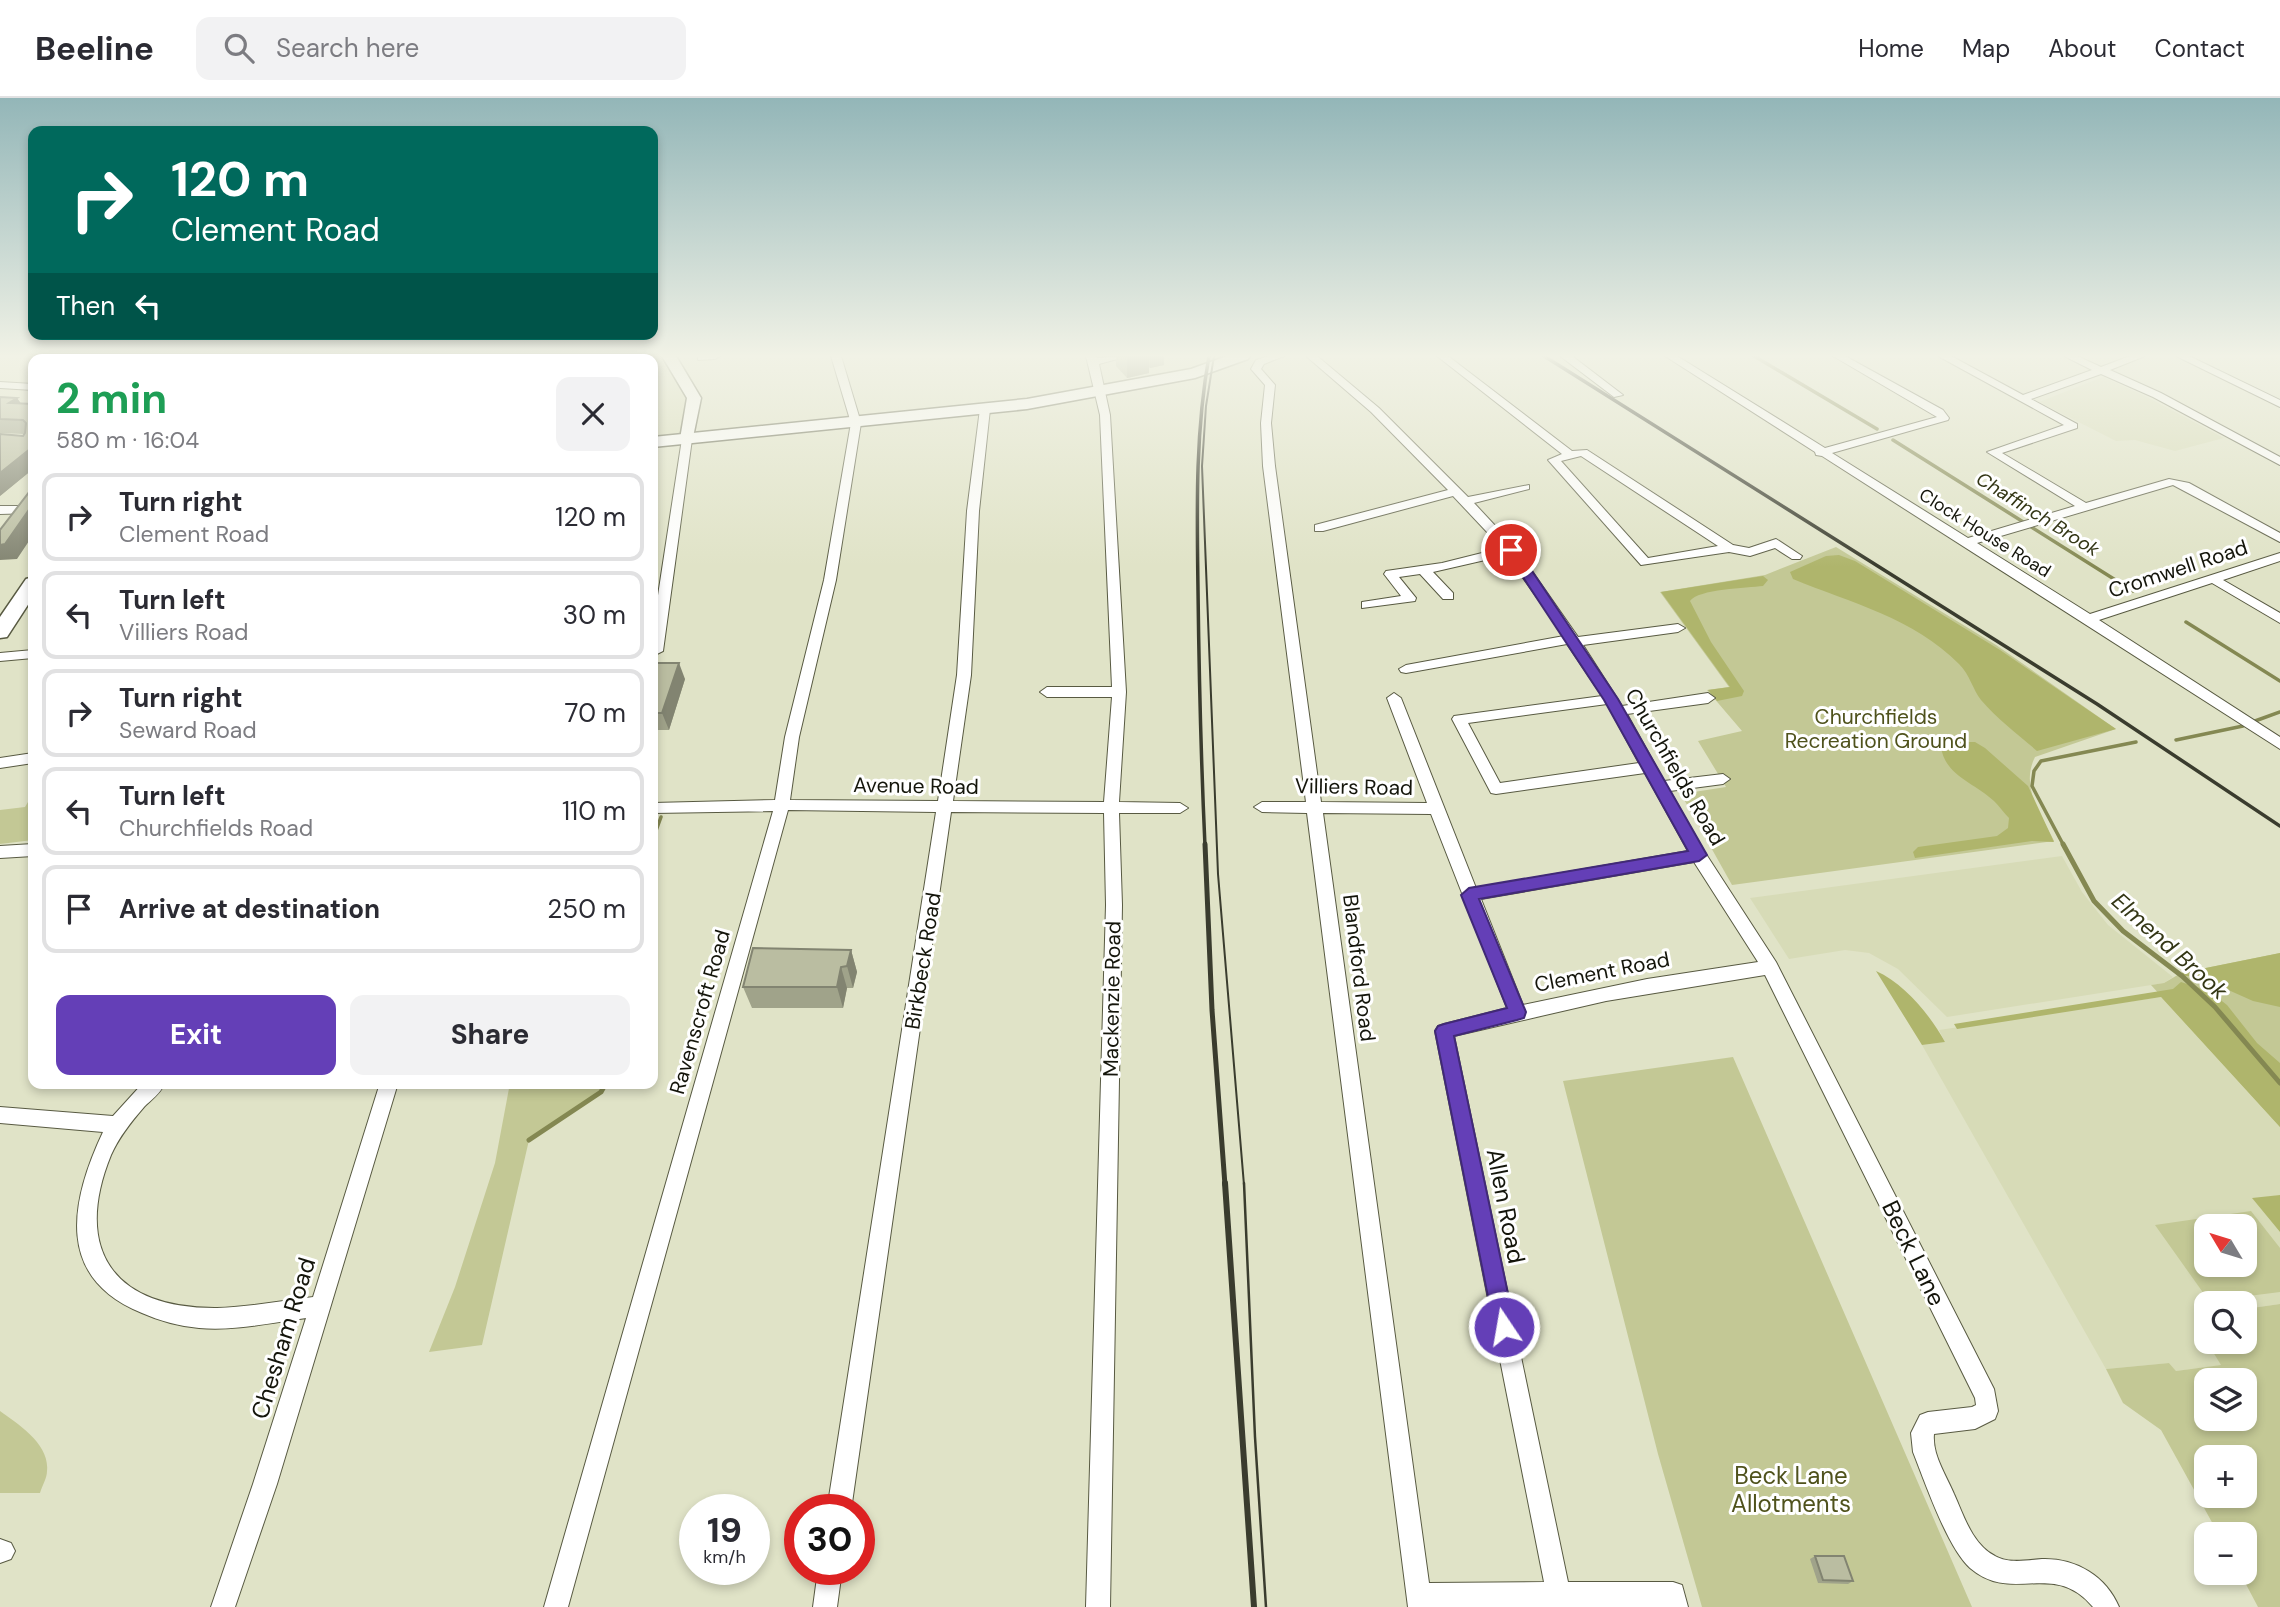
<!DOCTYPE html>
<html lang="en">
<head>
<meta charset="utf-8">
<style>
	:root { --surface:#fff; --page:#f2f2f3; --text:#2b2b33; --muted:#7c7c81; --line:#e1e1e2; --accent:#643fb7 }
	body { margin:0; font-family:"DM Sans",sans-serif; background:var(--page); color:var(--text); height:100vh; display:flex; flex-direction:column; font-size:26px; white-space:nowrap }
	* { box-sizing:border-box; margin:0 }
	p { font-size:23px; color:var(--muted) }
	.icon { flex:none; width:38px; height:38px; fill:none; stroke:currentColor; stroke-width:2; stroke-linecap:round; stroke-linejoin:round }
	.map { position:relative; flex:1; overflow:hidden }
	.sheet { position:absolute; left:28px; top:256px; width:630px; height:735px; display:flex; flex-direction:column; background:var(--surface); border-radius:14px; box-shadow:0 4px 10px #0003 }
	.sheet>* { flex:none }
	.hud { position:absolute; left:28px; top:28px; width:630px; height:214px; border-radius:14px; box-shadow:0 4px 10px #0003; background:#00695c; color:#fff; overflow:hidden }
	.needle { width:46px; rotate:308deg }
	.buttons { position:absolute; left:2194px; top:1116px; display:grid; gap:14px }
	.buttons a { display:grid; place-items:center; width:63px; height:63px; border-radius:14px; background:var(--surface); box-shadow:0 4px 10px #0003; font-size:35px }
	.speed { position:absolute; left:679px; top:1396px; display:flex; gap:14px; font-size:35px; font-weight:700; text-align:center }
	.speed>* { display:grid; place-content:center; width:91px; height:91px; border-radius:50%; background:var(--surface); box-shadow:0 4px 10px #0003; line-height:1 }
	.speed small { font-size:18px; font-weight:400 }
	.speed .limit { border:10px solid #d22; background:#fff; color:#111 }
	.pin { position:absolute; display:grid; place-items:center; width:60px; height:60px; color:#fff; margin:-30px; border:4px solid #fff; border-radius:50%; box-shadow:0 2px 7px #0007 }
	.me { position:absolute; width:77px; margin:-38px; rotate:348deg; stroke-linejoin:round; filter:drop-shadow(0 0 5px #0008) }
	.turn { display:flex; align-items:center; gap:24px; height:147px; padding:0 28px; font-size:32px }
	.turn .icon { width:91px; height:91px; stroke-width:2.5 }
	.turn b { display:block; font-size:49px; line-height:60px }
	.then { display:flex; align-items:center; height:66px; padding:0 28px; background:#0003; gap:14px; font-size:26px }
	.round { display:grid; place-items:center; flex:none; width:74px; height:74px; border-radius:14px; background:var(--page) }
	.summary { display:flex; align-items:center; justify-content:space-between; height:119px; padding:0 28px }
	h1 { font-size:42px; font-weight:700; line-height:52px; color:#1e9e55 }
	.button { display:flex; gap:14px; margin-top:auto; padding:14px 28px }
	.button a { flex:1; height:80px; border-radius:14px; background:var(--accent); color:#fff; font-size:28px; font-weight:700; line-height:80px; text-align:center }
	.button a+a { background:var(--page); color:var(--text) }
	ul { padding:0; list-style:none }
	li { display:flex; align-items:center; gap:21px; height:88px; margin:0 14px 10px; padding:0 14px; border:4px solid var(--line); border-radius:14px }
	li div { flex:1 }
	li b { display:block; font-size:26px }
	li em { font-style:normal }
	header { display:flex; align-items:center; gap:42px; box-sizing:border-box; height:98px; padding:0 35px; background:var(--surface); border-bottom:2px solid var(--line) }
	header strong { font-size:33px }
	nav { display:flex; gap:38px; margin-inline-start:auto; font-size:24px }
	.search { width:490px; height:63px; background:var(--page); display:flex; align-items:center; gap:18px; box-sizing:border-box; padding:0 24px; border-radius:14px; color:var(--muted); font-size:26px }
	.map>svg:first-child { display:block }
	.built { fill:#d7dbb7; fill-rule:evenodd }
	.green { fill:#c3c895; fill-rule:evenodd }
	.forest { fill:#afb56c }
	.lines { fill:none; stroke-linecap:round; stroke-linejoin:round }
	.stream-far1 { stroke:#848852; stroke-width:3.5 }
	.stream { stroke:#848852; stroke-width:5 }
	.street-casing { stroke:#585a42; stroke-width:2 }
	.secondary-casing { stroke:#585a42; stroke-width:3 }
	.primary-casing { stroke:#585a42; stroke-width:3 }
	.street { fill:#fff; fill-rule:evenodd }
	.secondary { fill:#fff; fill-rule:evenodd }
	.primary { fill:#fff; fill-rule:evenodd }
	.tram-far1 { stroke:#3a3c2e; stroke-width:2 }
	.tram { stroke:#3a3c2e; stroke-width:2.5 }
	.rail-far2 { stroke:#3a3c2e; stroke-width:3.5 }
	.rail-far1 { stroke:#3a3c2e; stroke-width:5 }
	.rail { stroke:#3a3c2e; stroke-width:6 }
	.wall { fill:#a0a38a }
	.shaded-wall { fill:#828471 }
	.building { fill:#babda1; stroke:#828471; stroke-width:2 }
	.route { fill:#643fb7; stroke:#412977; stroke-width:2 }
	.labels { text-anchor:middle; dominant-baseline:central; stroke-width:6; stroke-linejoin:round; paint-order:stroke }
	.far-street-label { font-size:18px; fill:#14150b; stroke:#fff }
	.far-water-label { font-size:19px; font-style:italic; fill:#333615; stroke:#fff }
	.street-label { font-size:21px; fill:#14150b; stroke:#fff }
	.park-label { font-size:21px; fill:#4f521c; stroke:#fff }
	.water-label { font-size:23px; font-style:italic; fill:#333615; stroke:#fff }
	.near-street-label { font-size:24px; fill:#14150b; stroke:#fff }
	.near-park-label { font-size:24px; fill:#4f521c; stroke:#fff }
</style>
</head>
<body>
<header>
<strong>Beeline</strong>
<div class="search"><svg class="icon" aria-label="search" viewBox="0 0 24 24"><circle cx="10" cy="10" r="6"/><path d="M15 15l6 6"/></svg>Search here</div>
<nav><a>Home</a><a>Map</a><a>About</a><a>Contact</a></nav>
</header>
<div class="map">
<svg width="2280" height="1509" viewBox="0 0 2280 1509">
	<rect width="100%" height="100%" fill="#e0e3c7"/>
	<path class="built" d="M411,258H660L669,269L687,301L680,336L653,338V261H410Z
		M2103,279L2145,298L2224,340L2175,353L2135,342L2116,343L2039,304Z
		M2062,758L2082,794L2108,827L2173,879L2164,885L1947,919L1898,871L1869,855L1845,852L1789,861L1750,800Z
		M2161,899L2280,1029V1097L2253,1101L2280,1134V1206L2245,1211V1206H2207V1244H2245L2248,1249L2214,1254L2222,1267L2176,1273L2169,1265L2106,1271L1922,947L1945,944L1939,932ZM2207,1129H2245V1167H2207Z"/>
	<path class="green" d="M419,258H609V261H418Z
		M1836,449L1996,547L2116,631L2035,659C2020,689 2041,716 2054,743L1732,787L1681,696L1726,689L1698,643L1742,633L1707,592L1729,589L1660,494L1765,477Z
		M33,703V742L0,746V712L25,709L28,704Z
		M2280,855V1029L2151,887L2164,885L2181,875Z
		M1733,959L1972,1509H1702L1658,1356L1563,983Z
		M510,985H606L601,994L529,1042L482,1247L429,1254L455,1189L495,1065Z
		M2251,1113L2280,1150V1194L2209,1203L2155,1127ZM2207,1129H2245V1167H2207Z
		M2280,1206V1509H2258L2240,1475H2245V1437H2219L2161,1332L2123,1305L2106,1271L2169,1265L2176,1273L2221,1267L2213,1254L2248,1249L2245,1244V1211ZM2207,1283H2245V1321H2207ZM2207,1360H2245V1398H2207Z
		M0,1313C18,1326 50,1346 47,1373C47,1380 42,1388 40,1395H0Z"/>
	<path class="forest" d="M1839,457L1855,463L2000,552L2116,631L2037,653C2019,637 1997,621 1981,602C1973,592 1970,577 1959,566C1914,520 1851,505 1793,481L1790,474L1826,458Z
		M1763,478L1768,482L1763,488C1747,490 1698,491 1690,503L1711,544L1744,593L1742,598L1717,603L1708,592L1730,589L1661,494Z
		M1957,644H1975L1985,650L2028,688L2054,744L2032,743L1915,760L1913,754L1918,749L1997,738L2008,730L2009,720C2004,715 1999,708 1994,703C1975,685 1945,678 1941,649Z
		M2280,855V909L2253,903L2197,878H2185L2181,875Z
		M1876,873C1905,886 1930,917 1945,944L1922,947Z
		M2181,884L2209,893L2227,907L2257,945L2280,965V1029L2161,899L1957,931L1954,926L2173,891Z
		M2280,1097V1134L2252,1100Z"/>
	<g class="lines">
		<path class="stream-far1" d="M1754,258L1877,331
			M1893,342L2133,493
			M2186,524L2280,583
			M2255,623L2280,614
			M2176,642L2243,628
			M653,741L661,719
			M2064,748L2032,688L2034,673L2041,663L2136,644"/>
		<path class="stream" d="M2063,746L2094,803L2123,833L2182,878L2215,909L2280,985
			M529,1042L601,994L606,985"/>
		<defs>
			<path id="street" d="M321,258H332L330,261H319Z
				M394,258H404L403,261H393Z
				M698,258H720L715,261L698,262Z
				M831,258H841L861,325L836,482L799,639L790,702L938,703L957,577L967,413L980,311L985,308L990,311L979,413L971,577L953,703L1104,704L1112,599H1047L1040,594L1047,589H1112L1100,317L1086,258H1096L1097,260L1128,258L1099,266L1110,317L1126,594L1119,704L1180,705L1188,710L1180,715H1119L1122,807L1110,1509H1086L1106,807L1104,715L951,714L851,1412H827L936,714L788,712L568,1509H544L773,713L653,715V705L775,702L785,639L824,482L851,325Z
				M1269,258H1284L1264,266L1261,271L1275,287L1271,325L1275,368L1321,704L1427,705L1387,600L1394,595L1401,600L1476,790L1688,753L1645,675L1496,696L1491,695L1452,621L1454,618L1602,598L1567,546L1406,575L1401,574L1399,571L1406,567L1564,538L1507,457L1433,474L1453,495V501H1443L1420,476L1399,479L1416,500L1415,503L1362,510V504L1401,498L1384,476L1386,473L1442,465L1502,450L1453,398L1323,433H1315V427L1448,392L1371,314L1306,258H1317L1379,310L1468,399L1529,387V391L1474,405L1515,449L1578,539L1678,526L1685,530L1678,534L1583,547L1622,608L1708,595L1715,600L1708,605L1627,616L1664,683L1723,676L1730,681L1723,686L1670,693L1704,753L1776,864L1994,1291L1998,1313L1995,1321L1975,1331L1934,1336C1932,1357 1946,1377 1954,1396C1964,1418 1972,1446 1995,1458C2009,1466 2027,1462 2042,1461C2076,1460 2106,1478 2119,1509H2093C2053,1461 2013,1507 1970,1470C1947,1449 1925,1384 1913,1354L1911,1335L1920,1317L1928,1314L1972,1309L1976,1307L1975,1300L1765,877L1606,903L1454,938L1568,1484H1673L1682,1487L1688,1509H1408L1307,715L1262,714L1254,709L1262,704H1306L1263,368L1261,325L1265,287L1251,271L1256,262ZM1607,606L1639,665L1500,685L1468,625ZM1323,715L1431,716L1507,910L1444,926L1438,928L1435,933L1544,1484L1429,1485ZM1694,764L1758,864L1647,881L1523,907L1481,801Z
				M1437,258H1448L1572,353L1587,352L1733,447L1749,450L1776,441L1802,458L1800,461H1792L1775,450L1750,458L1729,454L1641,467L1548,362L1562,356ZM1581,358L1718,448L1648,460L1561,363Z
				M1560,258H1572L1623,297L1614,299Z
				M1665,258H1677L1825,350L1937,319L1833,258H1845L1943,312L1949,320L1948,322L1832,355L1968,440L2075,408L1987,354L2064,327L1938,258H1951L2023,297L2092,272L2064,258H2077L2101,269L2130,258H2145L2110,272L2161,295L2280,359V367L2153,299L2101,276L2031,301L2077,326V330L2002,355L2086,405L2169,381L2189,385L2280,435V444L2173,387L1977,445L2090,516L2280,455V463L2223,482L2280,515V525L2212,485L2099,522L2280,639V651L1822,358L1816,357L1815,354Z
				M2176,258H2189L2280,302V309Z
				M0,284L33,286V292L0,290Z
				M687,338L692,341L663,553L653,558V530L682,341Z
				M0,408H33V415L0,416Z
				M33,552V560L0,563V555Z
				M33,655V665L0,670V660Z
				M33,746V758L0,760V748Z
				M143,985H165C161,995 151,1002 144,1009C131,1024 119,1039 111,1057C72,1153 115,1211 217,1210C249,1209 281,1203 313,1199L380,985H398L277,1386L235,1509H211L253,1386L306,1220C270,1225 235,1233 199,1230C179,1228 160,1223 142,1215C55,1180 70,1104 103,1034L0,1025V1009L113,1018Z
				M0,1441L11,1445L15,1453L11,1461L0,1465Z
				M818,1472H842L837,1509H813Z"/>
			<path id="secondary" d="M662,258H676L701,300L692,344H682L680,341L687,300Z"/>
			<path id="primary" d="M214,258H232L230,261H212Z
				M1227,258H1250L1248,261L1195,280L1027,311L653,349V339L1027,301L1191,271Z
				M33,479V499L7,539L0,540V519L26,481Z"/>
		</defs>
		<use href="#street" class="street-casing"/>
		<use href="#secondary" class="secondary-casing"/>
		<use href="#primary" class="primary-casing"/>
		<use href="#street" class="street"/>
		<use href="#secondary" class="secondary"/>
		<use href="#primary" class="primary"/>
		<path class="tram-far1" d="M1214,258L1206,308L1202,368L1218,776L1244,1087"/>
		<path class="tram" d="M1244,1085L1255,1339L1266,1509"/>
		<path class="rail-far2" d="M1544,258L2097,606L2280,728
			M1205,748C1201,662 1199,577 1198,492C1197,413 1195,336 1209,258"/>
		<path class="rail-far1" d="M1205,746L1212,912L1225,1087"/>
		<path class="rail" d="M1225,1085L1254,1509"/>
	</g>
	<path class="wall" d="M1116,258H1164V267L1150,270L1149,269V275L1127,280L1116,268Z
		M0,299L17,300L21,306H33V371L0,398L23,338L24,336L0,335Z
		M653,565L685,581L669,632H657L653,645Z
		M851,852L857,874L853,890H847L843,910H752L743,889Z
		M1815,1458L1853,1483L1848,1486L1818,1485L1810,1461Z"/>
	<path class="shaded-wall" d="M1133,258H1149V275L1127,280V260Z
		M1150,258H1164V267L1150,270Z
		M17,300L27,314L9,305Z
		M30,351L33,355V371L0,398V375Z
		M33,406V437L17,461L0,462V447Z
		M679,565L685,581L669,632L662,615Z
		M653,621L657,632L653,645Z
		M851,852L857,874L853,890L847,868Z
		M841,869L847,890L843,910L837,889Z"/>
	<path class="building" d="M0,299L17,300L9,305L33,306V351H30L0,375V336L23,338L25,335L26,325L23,322L0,321Z
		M33,389V406L5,446L0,447V432Z
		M653,565H679L662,615H653Z
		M753,850L851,852L847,868L841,869L837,889H743Z
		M1815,1458H1844L1853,1483L1823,1482Z"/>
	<linearGradient id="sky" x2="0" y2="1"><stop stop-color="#93b6b8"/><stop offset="0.55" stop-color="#f1f2e6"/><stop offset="1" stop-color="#f1f2e6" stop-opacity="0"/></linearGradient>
	<rect width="2280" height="469" fill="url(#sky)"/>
	<path class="route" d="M1511,448L1516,449L1618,601L1707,757L1699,763L1479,801L1526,914L1524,920L1517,922L1454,938L1515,1229L1512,1237L1504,1240L1497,1237L1494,1229L1435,933L1438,928L1444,926L1507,910L1461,797L1469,790L1688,753L1604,602L1505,452Z"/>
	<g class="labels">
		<g class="far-street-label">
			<text transform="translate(1985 435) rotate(32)">Clock House Road</text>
		</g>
		<g class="far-water-label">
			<text transform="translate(2038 416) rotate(32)">Chaffinch Brook</text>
		</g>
		<g class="street-label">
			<text transform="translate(2178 471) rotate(-18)">Cromwell Road</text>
			<text transform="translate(1675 669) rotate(60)">Churchfields Road</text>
			<text transform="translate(916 688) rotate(1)">Avenue Road</text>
			<text transform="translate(1354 689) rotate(1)">Villiers Road</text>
			<text transform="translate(923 863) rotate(-81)">Birkbeck Road</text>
			<text transform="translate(1359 870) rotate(83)">Blandford Road</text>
			<text transform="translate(1602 874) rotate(-11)">Clement Road</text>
			<text transform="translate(1112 901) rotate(-89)">Mackenzie Road</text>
			<text transform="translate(700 914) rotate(-74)">Ravenscroft Road</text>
		</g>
		<g class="park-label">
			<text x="1876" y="619">Churchfields<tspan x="1876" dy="24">Recreation Ground</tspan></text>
		</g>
		<g class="water-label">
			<text transform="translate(2170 848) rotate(42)">Elmend Brook</text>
		</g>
		<g class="near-street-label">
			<text transform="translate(1506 1108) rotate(79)">Allen Road</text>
			<text transform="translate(1914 1155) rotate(64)">Beck Lane</text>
			<text transform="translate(283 1240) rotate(-73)">Chesham Road</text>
		</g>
		<g class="near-park-label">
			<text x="1791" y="1377">Beck Lane<tspan x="1791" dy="28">Allotments</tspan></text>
		</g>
	</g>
</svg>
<div class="buttons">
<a><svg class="needle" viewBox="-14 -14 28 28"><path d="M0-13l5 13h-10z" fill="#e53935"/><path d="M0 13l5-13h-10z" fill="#7c7c81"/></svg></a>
<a><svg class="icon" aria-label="search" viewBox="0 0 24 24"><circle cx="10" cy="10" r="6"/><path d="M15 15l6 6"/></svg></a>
<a><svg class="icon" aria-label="layers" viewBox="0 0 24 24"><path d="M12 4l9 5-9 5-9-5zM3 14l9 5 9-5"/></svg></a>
<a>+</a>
<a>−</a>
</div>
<div class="speed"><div>19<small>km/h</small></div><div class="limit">30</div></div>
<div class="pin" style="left:1511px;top:452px;background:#d93025"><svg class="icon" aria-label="arrive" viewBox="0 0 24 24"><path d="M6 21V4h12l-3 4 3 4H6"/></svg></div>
<svg class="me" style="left:1504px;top:1229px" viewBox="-20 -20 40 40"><circle r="17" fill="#643fb7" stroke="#fff" stroke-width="3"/><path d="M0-11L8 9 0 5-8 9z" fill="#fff"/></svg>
<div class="hud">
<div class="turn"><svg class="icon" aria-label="right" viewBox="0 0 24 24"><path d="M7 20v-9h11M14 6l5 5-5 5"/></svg><div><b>120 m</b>Clement Road</div></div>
<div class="then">Then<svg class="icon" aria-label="left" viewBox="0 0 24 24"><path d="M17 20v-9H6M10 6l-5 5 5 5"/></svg></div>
</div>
<section class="sheet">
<div class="summary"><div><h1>2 min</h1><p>580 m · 16:04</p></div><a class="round"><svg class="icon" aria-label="close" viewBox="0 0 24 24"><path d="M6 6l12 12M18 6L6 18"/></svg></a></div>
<ul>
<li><svg class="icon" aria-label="right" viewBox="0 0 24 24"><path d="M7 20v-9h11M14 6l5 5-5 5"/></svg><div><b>Turn right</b><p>Clement Road</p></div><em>120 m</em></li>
<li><svg class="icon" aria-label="left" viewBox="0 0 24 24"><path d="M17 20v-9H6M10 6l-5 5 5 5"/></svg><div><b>Turn left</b><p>Villiers Road</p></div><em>30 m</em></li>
<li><svg class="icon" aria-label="right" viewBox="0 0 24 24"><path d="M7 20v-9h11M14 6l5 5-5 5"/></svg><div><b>Turn right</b><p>Seward Road</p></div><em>70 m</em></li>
<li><svg class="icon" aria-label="left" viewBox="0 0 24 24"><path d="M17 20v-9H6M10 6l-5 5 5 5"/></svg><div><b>Turn left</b><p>Churchfields Road</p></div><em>110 m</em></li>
<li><svg class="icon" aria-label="arrive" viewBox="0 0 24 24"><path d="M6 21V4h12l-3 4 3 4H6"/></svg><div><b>Arrive at destination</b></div><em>250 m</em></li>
</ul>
<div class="button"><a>Exit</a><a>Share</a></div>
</section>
</div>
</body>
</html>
